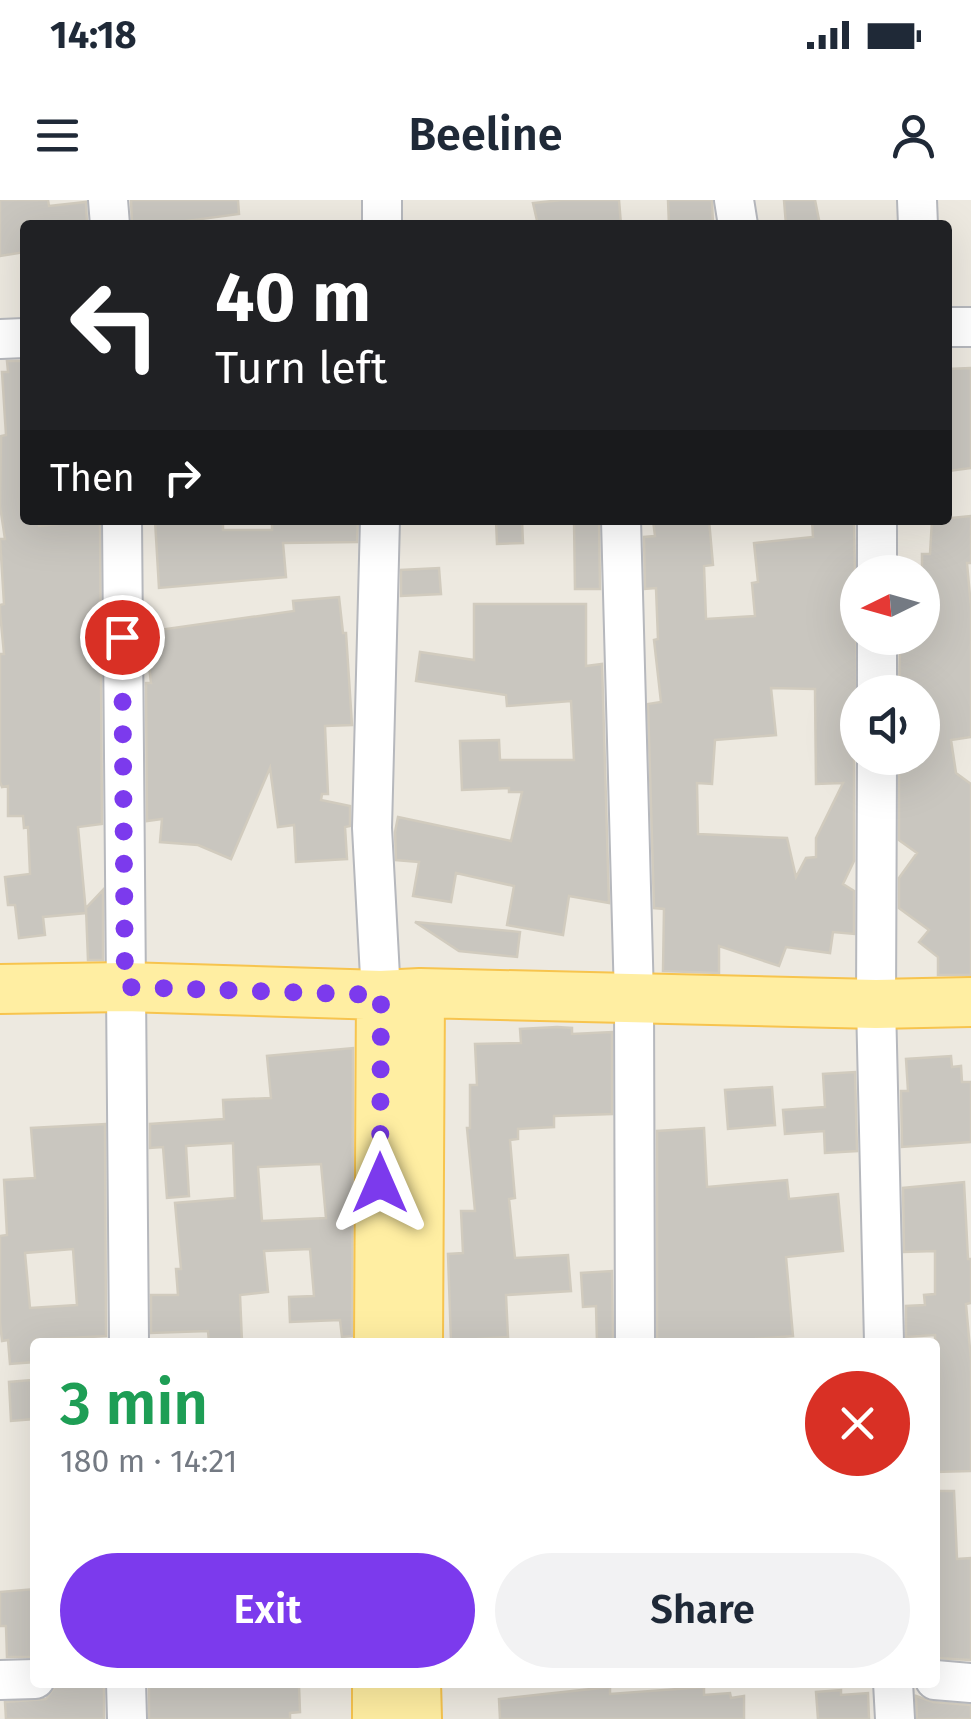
<!DOCTYPE html>
<html lang="en">
<head>
<meta charset="utf-8">
<style>
	:root { --surface:#fff; --page:#f2f2f3; --text:#1f2937; --muted:#747a83; --accent:#7c3aed }
	body { margin:0; font-family:"Fira Sans",sans-serif; background:var(--page); color:var(--text); height:100vh; display:flex; flex-direction:column; font-size:38px; white-space:nowrap }
	* { box-sizing:border-box; margin:0 }
	p { font-size:32px; color:var(--muted) }
	.icon { flex:none; width:55px; height:55px; fill:none; stroke:currentColor; stroke-width:2; stroke-linecap:round; stroke-linejoin:round }
	.map { position:relative; flex:1; overflow:hidden }
	.panel { position:absolute; left:30px; top:1138px; width:910px; height:350px; display:flex; flex-direction:column; background:var(--surface); border-radius:10px; box-shadow:0 10px 40px #0002 }
	.panel>* { flex:none }
	.top-card { position:absolute; left:20px; top:20px; width:932px; height:305px; border-radius:10px; box-shadow:0 10px 40px #0002; background:#202124; color:#fff; overflow:hidden }
	.needle { width:65px; rotate:265deg }
	.buttons { position:absolute; left:840px; top:355px; display:grid; gap:20px }
	.buttons a { display:grid; place-items:center; width:100px; height:100px; border-radius:50%; background:var(--surface); box-shadow:0 10px 40px #0002; font-size:50px }
	.pin { position:absolute; display:grid; place-items:center; width:85px; height:85px; color:#fff; margin:-42px; border:5px solid #fff; border-radius:50%; box-shadow:0 2px 10px #0007 }
	.me { position:absolute; width:110px; margin:-55px; rotate:0deg; stroke-linejoin:round; filter:drop-shadow(0 0 8px #0008) }
	.turn { display:flex; align-items:center; gap:35px; height:210px; padding:0 30px; font-size:45px }
	.turn .icon { width:130px; height:130px; stroke-width:2.5 }
	.turn b { display:block; font-size:70px; line-height:85px }
	.then { display:flex; align-items:center; height:95px; padding:0 30px; background:#0003; gap:20px; font-size:38px }
	.round { display:grid; place-items:center; flex:none; width:105px; height:105px; border-radius:52px; background:var(--page) }
	.overview { display:flex; align-items:center; justify-content:space-between; height:170px; padding:0 30px }
	h1 { font-size:60px; font-weight:600; line-height:75px; color:#1e9e55 }
	.cta { display:flex; gap:20px; margin-top:auto; padding:20px 30px }
	.cta a { flex:1; height:115px; border-radius:60px; background:var(--accent); color:#fff; font-size:40px; font-weight:600; line-height:115px; text-align:center }
	.cta a+a { background:var(--page); color:var(--text) }
	.status { display:flex; justify-content:space-between; align-items:center; height:70px; padding:0 50px; background:var(--surface); direction:ltr }
	.status svg { height:28px; fill:currentColor }
	header { display:flex; justify-content:space-between; align-items:center; height:130px; padding:0 30px; background:var(--surface); font-size:45px; font-weight:600 }
	.map>svg:first-child { display:block }
	.building { fill:#c9c6bf; stroke:#d1cbbe; stroke-width:2.5; fill-rule:evenodd }
	.lines { fill:none; stroke-linecap:round; stroke-linejoin:round }
	.minor-casing { stroke:#b6b8bd; stroke-width:42 }
	.major-casing { stroke:#f7c44e; stroke-width:52 }
	.minor { stroke:#fff; stroke-width:38 }
	.major { stroke:#ffeea2; stroke-width:48 }
	.route { stroke:#7c3aed; stroke-width:18; stroke-dasharray:0 32.4 }
</style>
</head>
<body>
<div class="status"><b>14:18</b><svg viewBox="0 0 49 12"><path d="M0 12V9h3v3zM5 12V6h3v6zM10 12V3h3v9zM15 12V0h3v12zM26 1h20v11H26zM47 4h2v5h-2z"/></svg></div>
<header><svg class="icon" aria-label="menu" viewBox="0 0 24 24"><path d="M4 6h16M4 12h16M4 18h16"/></svg>Beeline<svg class="icon" aria-label="person" viewBox="0 0 24 24"><circle cx="12" cy="8" r="4"/><path d="M4 21q1-7 8-7t8 7"/></svg></header>
<div class="map">
<svg width="971" height="1519" viewBox="0 0 971 1519">
	<rect width="100%" height="100%" fill="#ede9e0"/>
	<path class="building" d="M0,0H48L49,6L86,2L87,25H25V52L0,56Z
		M131,0H238L239,14L157,25H132Z
		M562,0H619L621,25H538L533,3Z
		M668,0H712L713,25H669Z
		M784,0H815L820,25H786Z
		M7,161H25V320H38L39,326L100,320L102,624L78,627L86,713L43,717L45,735L19,738L15,705H8L5,677L30,674L28,627L24,628L23,616H8V586L2,587L0,582V454H4L0,412V405L4,404L0,339H5L0,306L1,236L6,235L2,172H8Z
		M971,168V268L948,271V169Z
		M971,316V363H967L971,407V537L951,540L956,573L971,584V775H938V757L919,742L929,730L899,708V678L917,653L899,640V558H922V492H899L900,447H908L907,438H922V354H930L932,320Z
		M155,320H223V330H272V320H358L357,342L283,343L286,377L159,388Z
		M496,320H522L523,343L497,344Z
		M574,320H599L600,389H575Z
		M653,320H709L713,365L704,366L706,419L755,416L752,383L758,382L754,343L813,337L812,320H854L858,547L854,558V661L843,684L854,691V734L833,732L830,753L786,747L779,766L719,746V773L663,771L664,709L654,708L648,504L661,502L654,440L658,439L656,388L645,389L644,337L655,336ZM771,488L815,489L816,584L843,583L816,638V657L806,658L796,677L787,638L698,634L697,583L712,584L715,540L776,535Z
		M439,368L441,394L401,396V370Z
		M339,397L343,433H346L352,525L325,526L328,594H322L321,600L350,606V626L345,627L347,659L296,662L294,625L278,627L270,568L231,659L198,645L160,642L162,619L147,621L146,483H151L145,432L294,411L293,401Z
		M474,404H586V466L602,464L609,703L569,696L563,735L507,725L514,686L456,673L451,702L413,696L419,662L396,660L395,632L398,617L511,641L522,592H509V588L462,590L460,541L499,540L500,560H574L571,501L507,506L506,495L416,481L420,452L474,460Z
		M103,690V760H88L86,708Z
		M415,722L520,732L517,757L459,751Z
		M557,827L572,828V834L612,832V914L554,916V927L518,929V939L510,940L515,998L509,999L515,1058L568,1055L571,1091L506,1095L508,1137L478,1139V1142H451L448,1054L463,1053L461,1011H475L467,928H470V885H477L475,844L521,843L520,829Z
		M353,848L352,1136L342,1137L340,1120L290,1122L289,1097L314,1096L310,1049L264,1051L268,1092L240,1095L242,1142H209L208,1131L151,1133V1095H178L176,1069H181L175,1003L235,998L233,943L186,946L189,996L167,998L163,947L150,948V924L224,919L223,900L271,898L267,856ZM321,964L326,1018L262,1021L258,967Z
		M951,856L952,867L961,866L962,882H971V942L902,947L901,891H908L906,859Z
		M855,872L857,951L825,953L824,931L785,934L783,910L825,907L823,874Z
		M772,887L775,925L728,929L725,890Z
		M105,924L106,1136L35,1140V1162L10,1164L8,1140L2,1141L0,1122V1036L7,1035L4,980L35,978L31,928ZM73,1049L77,1105L30,1108L25,1053Z
		M704,928L707,987L787,980L789,999L838,994L843,1051L786,1057L793,1136L756,1139V1142H657V931Z
		M964,982L968,1059H971V1103L966,1104L971,1160V1271L935,1272V1135L906,1137V1106L925,1105L924,1095L935,1094V1051L904,1052L903,988Z
		M612,1071L613,1142H597L596,1106L583,1107L581,1073Z
		M31,1180L34,1219L11,1221L9,1182Z
		M935,1291H954L957,1359L971,1358V1460L935,1458Z
		M35,1389V1457H7L6,1426H0V1392Z
		M149,1482H204V1487L299,1485L300,1512L290,1513V1519H149Z
		M104,1483V1519H6L5,1502L46,1499L56,1485Z
		M610,1487V1494L704,1487V1495L730,1493L731,1498L744,1496V1519H500L499,1499Z
		M841,1490V1495L868,1493L869,1519H818L816,1492Z
		M916,1496L933,1502L971,1505V1519H917Z"/>
	<g class="lines">
		<defs>
			<path id="minor" d="M108,0L110,25
				M382,0V25
				M734,0L738,25
				M917,0L918,25
				M948,127H971
				M0,139L25,138
				M122,320L129,1142
				M380,320L372,628L381,795
				M621,320L634,798L635,1142
				M877,372V320
				M877,492V438
				M877,558L876,804L884,1142
				M0,1480L35,1479
				M935,1480L971,1483
				M126,1482L127,1519
				M893,1482L895,1519"/>
			<path id="major" d="M0,789L125,787L381,795L420,793L876,804L971,802
				M379,1142L381,795
				M418,1142L420,793
				M377,1482V1519
				M416,1482L417,1519"/>
		</defs>
		<use href="#minor" class="minor-casing"/>
		<use href="#major" class="major-casing"/>
		<use href="#minor" class="minor"/>
		<use href="#major" class="major"/>
	</g>
	<g class="lines">
		<path class="route" d="M122,437L125,787L381,795L380,983"/>
	</g>
</svg>
<div class="buttons">
<a><svg class="needle" viewBox="-14 -14 28 28"><path d="M0-13l5 13h-10z" fill="#e53935"/><path d="M0 13l5-13h-10z" fill="#747a83"/></svg></a>
<a><svg class="icon" aria-label="sound" viewBox="0 0 24 24"><path d="M4 9h4l5-4v14l-5-4H4zM17 9q2 3 0 6"/></svg></a>
</div>
<div class="pin" style="left:122px;top:437px;background:#d93025"><svg class="icon" aria-label="arrive" viewBox="0 0 24 24"><path d="M6 21V4h12l-3 4 3 4H6"/></svg></div>
<svg class="me" style="left:380px;top:983px" viewBox="-20 -20 40 40"><path d="M0-17L14 15 0 8-14 15z" fill="#7c3aed" stroke="#fff" stroke-width="4"/></svg>
<div class="top-card">
<div class="turn"><svg class="icon" aria-label="left" viewBox="0 0 24 24"><path d="M17 20v-9H6M10 6l-5 5 5 5"/></svg><div><b>40 m</b>Turn left</div></div>
<div class="then">Then<svg class="icon" aria-label="right" viewBox="0 0 24 24"><path d="M7 20v-9h11M14 6l5 5-5 5"/></svg></div>
</div>
<section class="panel">
<div class="overview"><div><h1>3 min</h1><p>180 m · 14:21</p></div><a class="round" style="background:#d93025;color:#fff"><svg class="icon" aria-label="close" viewBox="0 0 24 24"><path d="M6 6l12 12M18 6L6 18"/></svg></a></div>
<div class="cta"><a>Exit</a><a>Share</a></div>
</section>
</div>
</body>
</html>
